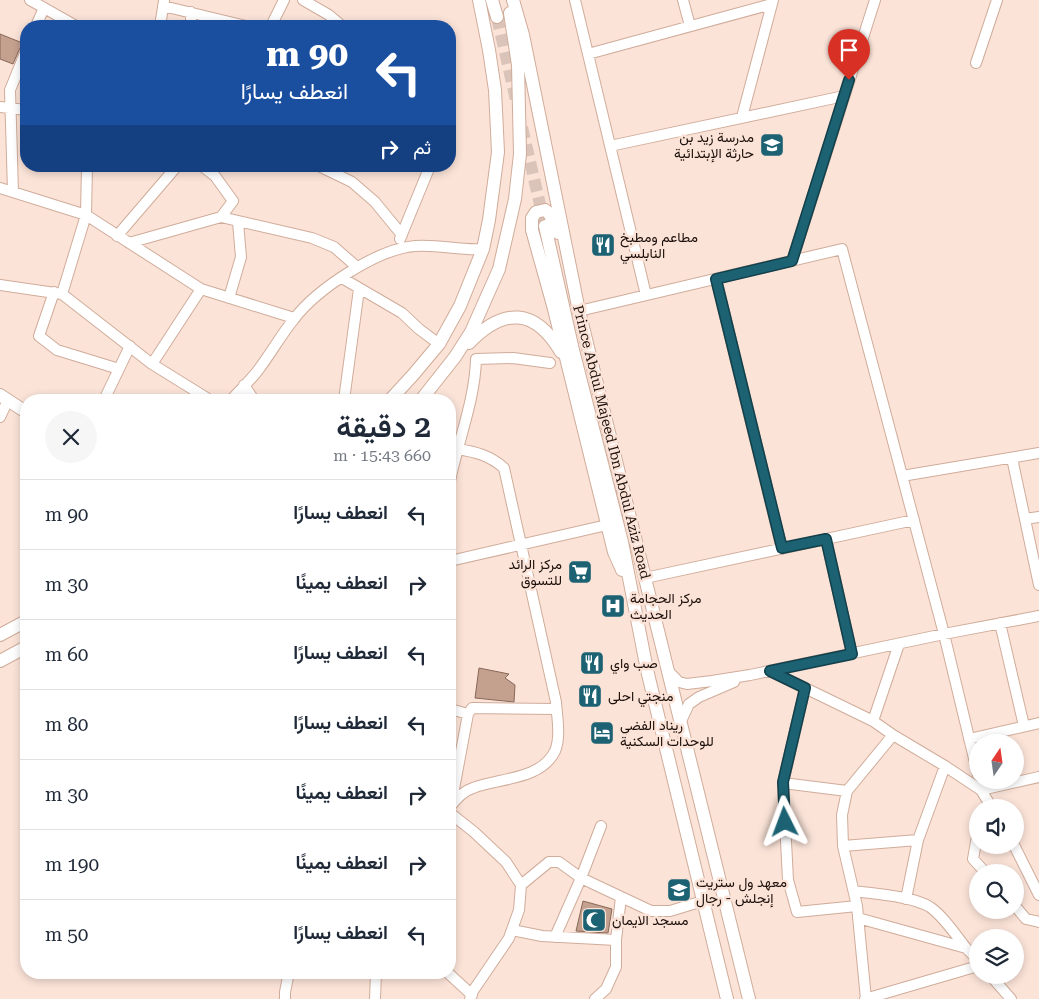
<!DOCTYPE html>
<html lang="ar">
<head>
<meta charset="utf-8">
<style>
	:root { --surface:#fff; --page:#f6f6f7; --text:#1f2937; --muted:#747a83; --line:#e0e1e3 }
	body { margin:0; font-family:"Roboto Serif",Vazirmatn,serif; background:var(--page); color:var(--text); direction:rtl; height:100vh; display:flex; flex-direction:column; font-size:19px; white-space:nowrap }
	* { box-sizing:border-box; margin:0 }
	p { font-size:16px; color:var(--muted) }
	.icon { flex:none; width:28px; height:28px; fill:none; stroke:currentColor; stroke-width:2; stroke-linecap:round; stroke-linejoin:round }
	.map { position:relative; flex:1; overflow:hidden; direction:ltr }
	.details { position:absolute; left:20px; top:394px; width:436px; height:585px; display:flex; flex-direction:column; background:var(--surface); border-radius:20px; box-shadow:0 2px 8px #0003; direction:rtl }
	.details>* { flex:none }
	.top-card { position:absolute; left:20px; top:20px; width:436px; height:152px; border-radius:20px; box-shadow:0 2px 8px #0003; direction:rtl; background:#1a4fa0; color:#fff; overflow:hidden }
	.needle { width:32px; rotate:13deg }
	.controls { position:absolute; left:969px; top:734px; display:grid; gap:10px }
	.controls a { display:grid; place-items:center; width:55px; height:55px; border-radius:50%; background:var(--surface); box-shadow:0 2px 8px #0003; font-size:25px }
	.pin { position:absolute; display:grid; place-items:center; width:42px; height:42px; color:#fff; margin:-51px -21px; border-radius:50% 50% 50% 0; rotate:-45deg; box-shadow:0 0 5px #0007 }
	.pin .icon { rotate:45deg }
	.me { position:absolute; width:55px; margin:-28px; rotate:357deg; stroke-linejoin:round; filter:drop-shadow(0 0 4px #0008) }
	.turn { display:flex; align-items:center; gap:18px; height:105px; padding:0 25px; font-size:22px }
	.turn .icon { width:65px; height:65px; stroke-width:2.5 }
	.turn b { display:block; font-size:35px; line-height:42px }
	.then { display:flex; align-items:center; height:48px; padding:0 25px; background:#0003; gap:10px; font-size:19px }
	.round { display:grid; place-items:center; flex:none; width:52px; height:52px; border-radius:26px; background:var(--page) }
	.head { display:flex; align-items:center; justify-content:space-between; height:85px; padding:0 25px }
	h1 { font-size:30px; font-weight:600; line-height:38px }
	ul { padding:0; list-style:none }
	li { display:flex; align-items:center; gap:15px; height:70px; padding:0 25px; border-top:1px solid var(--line) }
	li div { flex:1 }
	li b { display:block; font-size:19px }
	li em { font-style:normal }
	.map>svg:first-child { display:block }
	.building { fill:#c4a08f; stroke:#896857 }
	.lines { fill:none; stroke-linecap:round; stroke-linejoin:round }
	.major-tunnel { stroke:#dac3b9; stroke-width:12; stroke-dasharray:12 6; stroke-linecap:butt }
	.minor-casing { stroke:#d0ac9a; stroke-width:12 }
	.major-casing { stroke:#d0ac9a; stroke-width:14 }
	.minor { stroke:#fff; stroke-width:10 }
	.major { stroke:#fff; stroke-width:12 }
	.route-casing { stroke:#12404b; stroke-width:12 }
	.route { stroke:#1c6273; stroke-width:9 }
	.labels { text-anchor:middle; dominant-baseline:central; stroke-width:5; stroke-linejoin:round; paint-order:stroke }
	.poi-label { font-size:14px; fill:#1c0f09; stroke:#fbe3d8; text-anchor:start }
	.street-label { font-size:14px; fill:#1c0f09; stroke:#fbe3d8 }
</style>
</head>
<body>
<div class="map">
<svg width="1039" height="999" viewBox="0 0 1039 999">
	<rect width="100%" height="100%" fill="#fbe3d8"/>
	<path class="building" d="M0,34L25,44L20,48L13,64L0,59Z
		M479,668L509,674L505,678L515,685L514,702L475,698Z
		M583,901L612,909L608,933L576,931Z"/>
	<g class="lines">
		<path class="major-tunnel" d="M497,17L516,100
			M522,127L545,226"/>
		<defs>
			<path id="minor" d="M30,0L76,26
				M303,0L329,15L342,26
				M575,0L646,295
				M683,0L690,26
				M163,6L246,26
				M191,12V26
				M36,26L44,8
				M160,26L164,1
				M271,26L284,0
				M588,54L772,4
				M976,63L997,0
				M0,107L26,110
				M742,117L773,0
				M610,146L844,96
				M319,166L352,182L375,202L402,235
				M0,188L86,215L201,289L294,318
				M13,192L10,90L26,51
				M221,217L312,238L334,247L357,267
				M117,236L177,166
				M400,239L430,166
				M129,243L221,217L233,201L215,176L202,166
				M792,261L875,0
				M342,278L402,313L419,329L439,344
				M716,279L782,549
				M0,285L62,294L152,364L210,400
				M54,292L39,336L57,350L119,369
				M62,294L86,215L87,166
				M229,298L241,257L238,222
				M579,311L842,249L944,634L978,775
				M152,364L201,289
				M244,385L254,400
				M104,400L130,346
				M231,400C240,390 251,380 259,369C271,353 281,335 294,319C317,289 377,249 415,246C438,244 461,251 483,249
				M344,400L359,289
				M0,417L8,400
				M1012,458L1039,585
				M902,476L1039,453
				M450,481C458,441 475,400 476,359L513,358L550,363
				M1025,519L1039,517
				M826,539L852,654
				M450,561L607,525
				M645,578L914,520
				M1000,623L1024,726
				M770,671L873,721L893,735L945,766L981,790L992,808
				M669,672L679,682L687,684L712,681L750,675L944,634L1039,616
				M805,688L783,783L788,880L797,912L857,906
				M450,709L468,714
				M681,721L689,704L699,697L734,682
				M873,721L899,644
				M969,739L1039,723
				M783,783L847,791
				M980,786L981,790L1039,777
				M451,805L468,714L472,708L556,709
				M450,807C456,799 463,791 473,788C499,778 541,780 555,751C561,737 557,717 556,702L504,468C489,455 476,452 457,449
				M450,813L474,832L506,862L521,885L519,910L509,938L473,991L470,999
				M978,831L973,859L985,872
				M1014,845L1039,895
				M843,846L918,840
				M521,885L549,862H559L581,878L651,911H670L703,901
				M854,891C875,894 912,896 930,907C944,917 955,934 966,948
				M906,899L918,840L945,766
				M1015,906L1026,919L1039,922
				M858,918L966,948L978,960
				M512,930L542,936L616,940
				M555,937L581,878L601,826
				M447,972L472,995
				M990,975L1011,999
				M285,999V992L289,972
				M375,999L376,972
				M595,999L606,989L616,967V940L621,897
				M865,999L978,966
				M866,999L857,906L843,846L842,815L847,791L893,735"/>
			<path id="major" d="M492,0L497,17
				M513,0L523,35L579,311L749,999
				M545,226L573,350L622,542L647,670L727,999
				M558,233L549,213L545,210L536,212L532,218V230L554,309L614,552L622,570
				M469,343C504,307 535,308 561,352
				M0,395L26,412
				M390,400L413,375L439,344L460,306L483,249L489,220L498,152L495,90L489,50L479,0
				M421,400L455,357L471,332L499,269L515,199L520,154L518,65L510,13
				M0,635L26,621
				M0,661L26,647"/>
		</defs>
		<use href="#minor" class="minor-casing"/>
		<use href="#major" class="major-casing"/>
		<use href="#minor" class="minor"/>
		<use href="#major" class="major"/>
	</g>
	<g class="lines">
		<defs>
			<path id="route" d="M785,822L783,782L805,688L770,671L852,654L826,539L782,548L716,279L792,261L849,80"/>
		</defs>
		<use href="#route" class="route-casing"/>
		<use href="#route" class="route"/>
	</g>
	<defs>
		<symbol id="school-square" viewBox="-11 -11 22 22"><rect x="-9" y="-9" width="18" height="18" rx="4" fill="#1c6273" stroke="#fbe3d8"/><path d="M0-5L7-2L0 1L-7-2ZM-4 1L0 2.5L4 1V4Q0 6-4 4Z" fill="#fff"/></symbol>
		<symbol id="restaurant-square" viewBox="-11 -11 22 22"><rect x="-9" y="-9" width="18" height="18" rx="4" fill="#1c6273" stroke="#fbe3d8"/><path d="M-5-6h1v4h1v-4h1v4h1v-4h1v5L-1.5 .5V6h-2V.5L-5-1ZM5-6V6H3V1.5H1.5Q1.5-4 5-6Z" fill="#fff"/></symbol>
		<symbol id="supermarket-square" viewBox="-11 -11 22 22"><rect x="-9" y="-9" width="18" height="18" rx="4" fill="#1c6273" stroke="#fbe3d8"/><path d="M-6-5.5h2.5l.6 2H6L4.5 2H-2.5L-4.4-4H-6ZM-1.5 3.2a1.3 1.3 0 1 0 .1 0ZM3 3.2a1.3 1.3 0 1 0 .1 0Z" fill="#fff"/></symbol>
		<symbol id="hospital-square" viewBox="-11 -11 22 22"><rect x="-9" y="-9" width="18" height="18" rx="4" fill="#1c6273" stroke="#fbe3d8"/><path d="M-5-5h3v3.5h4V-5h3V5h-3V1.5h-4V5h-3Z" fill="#fff"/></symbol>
		<symbol id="hotel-square" viewBox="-11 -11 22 22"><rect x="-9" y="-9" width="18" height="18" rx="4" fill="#1c6273" stroke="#fbe3d8"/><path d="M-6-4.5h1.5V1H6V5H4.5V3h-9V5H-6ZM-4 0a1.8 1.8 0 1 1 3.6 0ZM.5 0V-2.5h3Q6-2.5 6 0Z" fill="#fff"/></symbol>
		<symbol id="mosque-square" viewBox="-11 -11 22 22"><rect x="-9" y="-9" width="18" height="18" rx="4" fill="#1c6273" stroke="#fbe3d8"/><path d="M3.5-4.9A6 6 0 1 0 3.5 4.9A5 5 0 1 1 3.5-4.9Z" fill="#fff"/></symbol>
	</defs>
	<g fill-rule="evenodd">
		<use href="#school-square" x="758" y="131" width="28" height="28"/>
		<use href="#restaurant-square" x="589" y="231" width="28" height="28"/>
		<use href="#supermarket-square" x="566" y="558" width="28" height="28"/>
		<use href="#hospital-square" x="599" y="592" width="28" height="28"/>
		<use href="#restaurant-square" x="578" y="649" width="28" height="28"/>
		<use href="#restaurant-square" x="576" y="682" width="28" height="28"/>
		<use href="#hotel-square" x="588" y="719" width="28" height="28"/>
		<use href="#school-square" x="665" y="876" width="28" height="28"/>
		<use href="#mosque-square" x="580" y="906" width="28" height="28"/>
	</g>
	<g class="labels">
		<g class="poi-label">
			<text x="754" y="137" text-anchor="end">مدرسة زيد بن<tspan x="754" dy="16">حارثة الإبتدائية</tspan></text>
			<text x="620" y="237">مطاعم ومطبخ<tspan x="620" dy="16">النابلسي</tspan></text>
			<text x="562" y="564" text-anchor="end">مركز الرائد<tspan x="562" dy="16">للتسوق</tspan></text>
			<text x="630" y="598">مركز الحجامة<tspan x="630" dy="16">الحديث</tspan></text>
			<text x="610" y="663">صب واي</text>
			<text x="608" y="696">منجتي احلى</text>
			<text x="620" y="725">ريناد الفضي<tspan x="620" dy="16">للوحدات السكنية</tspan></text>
			<text x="696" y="882">معهد ول ستريت<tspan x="696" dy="16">إنجلش - رجال</tspan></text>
			<text x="612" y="920">مسجد الايمان</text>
		</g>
		<g class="street-label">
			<text transform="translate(612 442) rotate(76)">Prince Abdul Majeed Ibn Abdul Aziz Road</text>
		</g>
	</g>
</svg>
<div class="controls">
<a><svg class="needle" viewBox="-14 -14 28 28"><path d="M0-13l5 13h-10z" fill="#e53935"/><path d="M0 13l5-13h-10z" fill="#747a83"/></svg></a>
<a><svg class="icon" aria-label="sound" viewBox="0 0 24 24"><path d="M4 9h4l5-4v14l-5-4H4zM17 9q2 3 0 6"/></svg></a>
<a><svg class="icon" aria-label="search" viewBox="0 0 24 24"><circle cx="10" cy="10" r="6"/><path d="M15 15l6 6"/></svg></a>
<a><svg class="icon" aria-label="layers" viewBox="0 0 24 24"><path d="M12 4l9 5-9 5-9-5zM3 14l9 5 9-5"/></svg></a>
</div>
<div class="pin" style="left:849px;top:80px;background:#d93025"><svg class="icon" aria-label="arrive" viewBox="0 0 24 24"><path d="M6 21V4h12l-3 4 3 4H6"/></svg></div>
<svg class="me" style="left:785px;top:822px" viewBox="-20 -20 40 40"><path d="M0-17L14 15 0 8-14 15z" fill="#1c6273" stroke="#fff" stroke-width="4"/></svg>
<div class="top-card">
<div class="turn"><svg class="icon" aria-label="left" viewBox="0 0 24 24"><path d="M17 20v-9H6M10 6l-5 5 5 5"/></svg><div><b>90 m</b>انعطف يسارًا</div></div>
<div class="then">ثم<svg class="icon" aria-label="right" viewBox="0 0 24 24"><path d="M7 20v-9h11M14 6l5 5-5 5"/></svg></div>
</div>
<section class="details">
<div class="head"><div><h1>2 دقيقة</h1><p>660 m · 15:43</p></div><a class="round"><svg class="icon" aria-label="close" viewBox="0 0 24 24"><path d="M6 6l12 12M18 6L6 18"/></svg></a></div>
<ul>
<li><svg class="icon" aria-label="left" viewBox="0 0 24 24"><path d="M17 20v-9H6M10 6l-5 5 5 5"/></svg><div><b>انعطف يسارًا</b></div><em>90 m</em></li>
<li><svg class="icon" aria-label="right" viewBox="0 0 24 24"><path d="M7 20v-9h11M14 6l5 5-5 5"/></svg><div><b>انعطف يمينًا</b></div><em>30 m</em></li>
<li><svg class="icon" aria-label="left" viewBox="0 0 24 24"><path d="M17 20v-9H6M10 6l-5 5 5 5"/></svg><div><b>انعطف يسارًا</b></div><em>60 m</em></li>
<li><svg class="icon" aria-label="left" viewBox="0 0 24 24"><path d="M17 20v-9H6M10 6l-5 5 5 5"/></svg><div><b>انعطف يسارًا</b></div><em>80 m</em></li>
<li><svg class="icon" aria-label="right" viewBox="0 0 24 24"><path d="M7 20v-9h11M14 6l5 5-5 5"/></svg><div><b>انعطف يمينًا</b></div><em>30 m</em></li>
<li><svg class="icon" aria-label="right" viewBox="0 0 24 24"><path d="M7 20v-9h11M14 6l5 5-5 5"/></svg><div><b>انعطف يمينًا</b></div><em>190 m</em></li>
<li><svg class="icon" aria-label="left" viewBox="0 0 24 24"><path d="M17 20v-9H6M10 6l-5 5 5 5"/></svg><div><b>انعطف يسارًا</b></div><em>50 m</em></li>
</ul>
</section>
</div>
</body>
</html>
